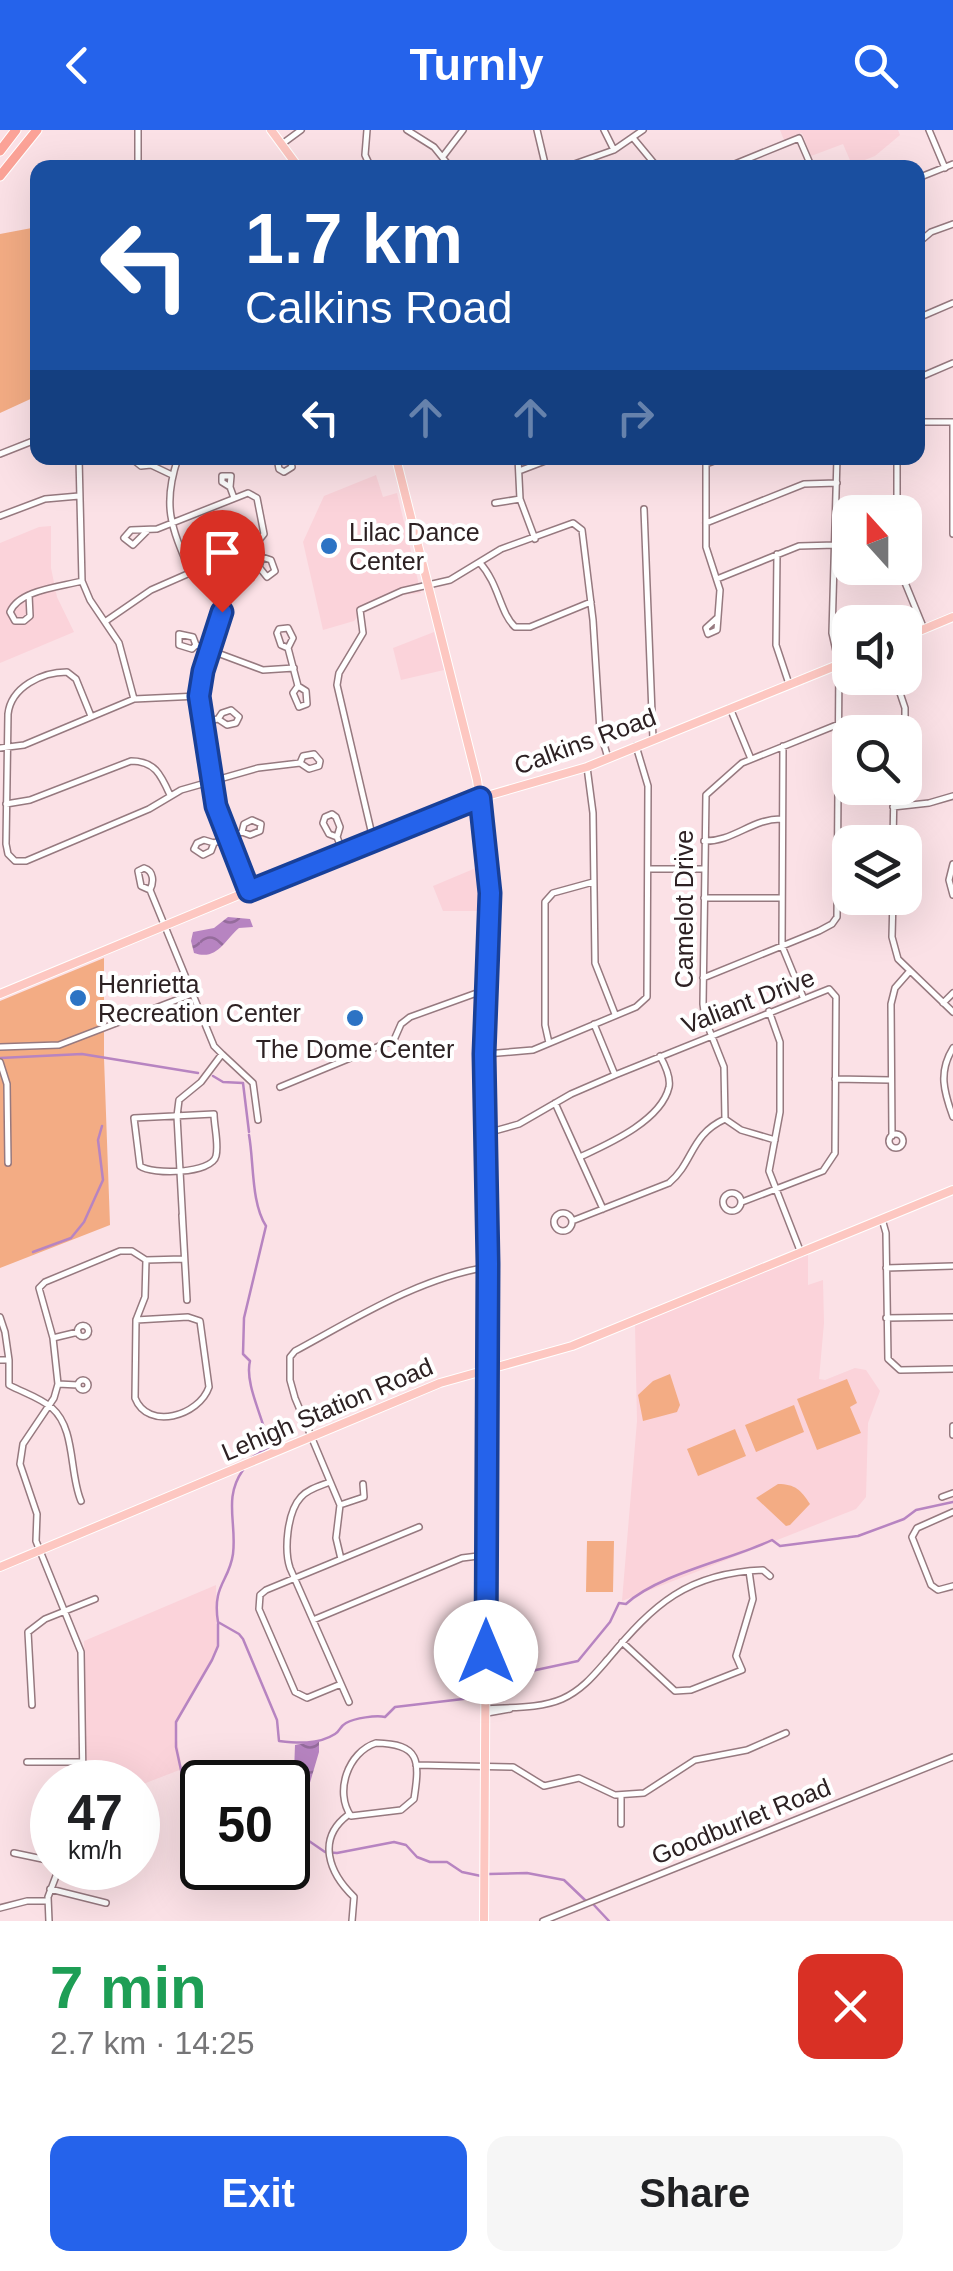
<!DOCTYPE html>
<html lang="en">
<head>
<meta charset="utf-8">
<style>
	:root { --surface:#fff; --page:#f6f6f6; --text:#202124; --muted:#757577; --accent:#2563eb }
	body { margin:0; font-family:Helvetica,sans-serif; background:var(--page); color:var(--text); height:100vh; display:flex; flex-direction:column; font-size:38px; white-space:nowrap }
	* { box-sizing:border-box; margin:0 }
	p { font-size:32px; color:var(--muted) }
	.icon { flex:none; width:55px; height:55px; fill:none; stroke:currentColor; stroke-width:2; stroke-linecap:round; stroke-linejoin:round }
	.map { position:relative; height:1791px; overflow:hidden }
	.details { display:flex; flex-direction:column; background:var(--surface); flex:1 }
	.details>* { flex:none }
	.top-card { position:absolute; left:30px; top:30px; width:895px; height:305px; border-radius:20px; box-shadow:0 10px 40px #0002; background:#1a4fa0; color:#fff; overflow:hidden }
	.needle { width:65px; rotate:339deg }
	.buttons { position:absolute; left:832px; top:365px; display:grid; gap:20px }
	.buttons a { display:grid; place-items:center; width:90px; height:90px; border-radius:20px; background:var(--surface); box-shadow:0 10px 40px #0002; font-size:50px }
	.speed { position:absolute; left:30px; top:1630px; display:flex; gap:20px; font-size:50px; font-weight:700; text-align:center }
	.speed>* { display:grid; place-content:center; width:130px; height:130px; border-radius:50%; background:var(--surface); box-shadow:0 10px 40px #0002; line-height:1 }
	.speed small { font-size:25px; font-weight:400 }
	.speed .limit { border:5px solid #111; border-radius:15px; background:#fff; color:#111 }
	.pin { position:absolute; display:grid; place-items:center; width:85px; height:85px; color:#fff; margin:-102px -42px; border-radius:50% 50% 50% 0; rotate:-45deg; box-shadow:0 0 10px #0007 }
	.pin .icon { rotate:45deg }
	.me { position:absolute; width:110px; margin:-55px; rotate:0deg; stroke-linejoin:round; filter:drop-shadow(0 0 8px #0008) }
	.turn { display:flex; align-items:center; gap:35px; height:210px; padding:0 50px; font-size:45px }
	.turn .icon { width:130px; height:130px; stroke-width:2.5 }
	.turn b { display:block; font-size:70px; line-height:85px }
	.lanes { display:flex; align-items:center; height:95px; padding:0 50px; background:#0003; justify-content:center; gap:50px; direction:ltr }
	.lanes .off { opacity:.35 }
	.round { display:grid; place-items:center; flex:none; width:105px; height:105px; border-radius:20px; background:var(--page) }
	.headline { display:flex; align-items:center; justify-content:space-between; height:170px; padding:0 50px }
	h1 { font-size:60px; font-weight:800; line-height:75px; color:#1e9e55 }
	.action { display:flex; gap:20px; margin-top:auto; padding:20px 50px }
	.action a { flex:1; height:115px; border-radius:20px; background:var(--accent); color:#fff; font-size:40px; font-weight:800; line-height:115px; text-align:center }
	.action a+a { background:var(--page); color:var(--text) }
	header { display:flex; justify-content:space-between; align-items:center; height:130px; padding:0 50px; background:var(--accent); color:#fff; font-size:45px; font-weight:800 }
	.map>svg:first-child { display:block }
	.built { fill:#fbd3da }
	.park { fill:#f3ac84 }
	.water { fill:url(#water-waves) }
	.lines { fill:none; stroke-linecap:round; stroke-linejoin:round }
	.stream { stroke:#b784c1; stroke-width:2.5 }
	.minor-casing { stroke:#96797f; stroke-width:8 }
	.major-casing { stroke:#fff; stroke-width:10 }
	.highway-casing { stroke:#fff; stroke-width:11 }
	.minor { stroke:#fff; stroke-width:5 }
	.major { stroke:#fdc7c1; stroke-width:8 }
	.highway { stroke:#fba297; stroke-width:9 }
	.route-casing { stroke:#184099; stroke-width:25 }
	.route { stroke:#2563eb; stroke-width:18 }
	.poi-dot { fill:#2c73c4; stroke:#fff; stroke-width:4 }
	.labels { text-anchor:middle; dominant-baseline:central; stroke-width:8; stroke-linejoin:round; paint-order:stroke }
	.poi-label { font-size:25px; fill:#2d2123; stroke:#fff; text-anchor:start }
	.street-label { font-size:25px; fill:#2d2123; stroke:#fff }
</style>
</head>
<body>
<header><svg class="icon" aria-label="back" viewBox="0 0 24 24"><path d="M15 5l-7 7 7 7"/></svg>Turnly<svg class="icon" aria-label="search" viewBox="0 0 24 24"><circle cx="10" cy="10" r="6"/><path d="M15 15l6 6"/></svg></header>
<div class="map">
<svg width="953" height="1791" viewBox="0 0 953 1791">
	<defs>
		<pattern id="water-waves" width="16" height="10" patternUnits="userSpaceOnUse" patternTransform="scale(2.5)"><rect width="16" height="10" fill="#b784c1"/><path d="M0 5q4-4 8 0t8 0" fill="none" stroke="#956c9c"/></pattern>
	</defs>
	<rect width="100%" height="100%" fill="#fbe1e6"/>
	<path class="built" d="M780,0H898L900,5L875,26L852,35L843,14L811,26L802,3L784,10Z
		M376,345L383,367L397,363L421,463L394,466L363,481L354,491L323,500L303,412L324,366Z
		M51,396V438L57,467L74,502L0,533V413L39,397Z
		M434,502L444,540L401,550L393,518Z
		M483,735V781H443L433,756Z
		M808,1124V1155L823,1150L824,1193L819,1249L825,1250L855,1238L866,1240L880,1261L868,1293L866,1367L856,1379L622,1471L637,1291L635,1195Z
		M216,1455L217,1518L175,1597L182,1639L138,1656V1652H85L84,1511Z"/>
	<path class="park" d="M37,97V266L0,283V104Z
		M104,828V928L110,1095L0,1138V871Z
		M670,1244L680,1275L677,1282L643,1291L638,1265L653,1251Z
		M847,1249L857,1273L850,1277L861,1303L817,1320L797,1269Z
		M794,1275L804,1302L756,1322L745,1295Z
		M735,1299L746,1326L698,1346L687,1319Z
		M778,1354C795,1354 801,1360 810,1374L790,1395L786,1396L756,1368Z
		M587,1411H614L613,1462H586Z"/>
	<path class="water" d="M228,787L250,789L253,797L239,798C224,811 217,831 194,823L191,811L193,802L214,798Z
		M319,1610V1622L299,1690L288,1694V1652H281L294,1642L295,1615Z"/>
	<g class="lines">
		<path class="stream" d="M0,928L82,924L198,943
			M213,946L223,952L243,953L249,1002
			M249,1005C254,1032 251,1073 266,1096L244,1188L243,1224L250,1231C244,1254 265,1291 269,1317L251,1328
			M33,1122L71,1108L84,1092L103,1050L98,1010L102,996
			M243,1340C223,1368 237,1393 233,1424C229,1452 212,1455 218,1492L239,1504L243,1509L277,1590L279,1611C296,1613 318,1615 335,1604C341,1600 339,1597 346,1593C355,1588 376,1585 385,1587L395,1577L480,1567
			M490,1564L536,1540L578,1531L610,1492L619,1473L626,1474C658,1444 733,1429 772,1410L780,1416L858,1406L904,1389L916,1380L953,1372
			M202,1700L194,1697L191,1686L176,1617V1592L212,1530L218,1516V1494
			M288,1707L309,1711L325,1722L337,1723L394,1712L406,1715L417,1727L430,1732H447L462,1742L481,1746
			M489,1744L527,1743L564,1750L586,1771
			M593,1774L609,1791"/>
		<defs>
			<path id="minor" d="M367,0L365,25L371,38
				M407,0L434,17L451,38
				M537,0L546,38
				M604,0L614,20
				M929,0L945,38
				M634,9L658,38
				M282,14L301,0
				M444,25L463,0
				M138,38V0
				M563,38L614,20L643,0
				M725,38L799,8L812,38
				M918,48L953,34
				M918,113L931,102L953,94
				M918,121V130
				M918,188L953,173
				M918,248L953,233
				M918,292H953
				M953,293V404
				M0,324L38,309
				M79,328L82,451L90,470L119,513L134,569
				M131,328L141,336L151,335L172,345
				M178,328C162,375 171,397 190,441
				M277,328L279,339L284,342L292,337L290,328
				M518,328L520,369L535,409
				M706,328V417L720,460L717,500L708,504L706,498L717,488
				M706,334L722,328
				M519,341L553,328
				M230,357L222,352V346H231L230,357L234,368
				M495,373L520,369
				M874,376H897
				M644,379L653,609
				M897,382V328
				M0,386L45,369L79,366
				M706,393L804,354L837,353
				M256,414L262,427L259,437L267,447L275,441L271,430L262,427
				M777,424L776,515L789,554
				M480,433C499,454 500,483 515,497H530L591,472
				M205,435C211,449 220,464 221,479C224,508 199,537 199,568C201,636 224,699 249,761
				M899,438L924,499
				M717,449L799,416L836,415
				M29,465L30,486L24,491H15L10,482C19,460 60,457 82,451
				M106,491L151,460L256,414L264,404L257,368L248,363L157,399L131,400L124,408L133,415L147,401
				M196,515L192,519L179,515V504L193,507L196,515L263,540L294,538
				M288,518L281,515L277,503L279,499L288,498L293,508L288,518L298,556L293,563L299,577L307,574L306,561L298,556
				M895,548L905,578V611
				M730,578L751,629
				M91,586L76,549L67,542C42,542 11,557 8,584L6,714L8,724L15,731H26L149,679L181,660L258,638L300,633L309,639L319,636L320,631L314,624L303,626L300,633
				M202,592L218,589L227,595L236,593L239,587L231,580L222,583L218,589
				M783,616L782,816L803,867
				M0,618L24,615L134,569L199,566
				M587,637L593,683L595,833L615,884
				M6,674L30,670L131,631C155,631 161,645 170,665
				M893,677L929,673L953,666
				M838,702H893
				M337,707L329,704L323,693L325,687L332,684L336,687L340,697L337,707L343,722
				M373,709L337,555L339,543L363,503L360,480L402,461L450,450L501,419L573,393L582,400L593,490L600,601L608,628
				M704,711C733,712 753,688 782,689
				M893,712L894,658
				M214,713L211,721L203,725L194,719L197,713L204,710L214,713L242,702L250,705L260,701L261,694L252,690L244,694L242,702
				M953,734L949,750L953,765
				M649,739H704
				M150,760L141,756L138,741L144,738C154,741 154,752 150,760L214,916L222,924
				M704,768H781
				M893,768L892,807L898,829L953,882
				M703,848L819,801L832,794L837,787L839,534L832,503L837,328
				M943,873L953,863
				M769,881L780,912V982L769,1041L801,1123
				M594,894L615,945
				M549,913L545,895V772L553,763L593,752
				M0,917L59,915L192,864
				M953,918C938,942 944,962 953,987
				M486,924L533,920L636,877L647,867L648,656L636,616
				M0,932L7,954L8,1033
				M835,949L890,950
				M280,957L394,910L401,894L410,887L485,860
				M555,973L603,1079
				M214,984C214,996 219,1014 216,1026C212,1044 152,1045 140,1036L134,988Z
				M725,989L724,937L705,889L703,874L706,665L742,633L839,594
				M725,989L741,1000L775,1010
				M487,1003L519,994L571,964L615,945L829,859L836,867L835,1023L823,1041L742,1072
				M889 1011a7 7 0 1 1 14 0a7 7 0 1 1-14 0Z
				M892,1006L891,874L895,858L909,842
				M580,1027C608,1014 661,991 669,957C671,947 665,935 660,926
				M723 1072a9 9 0 1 1 18 0a9 9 0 1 1-18 0Z
				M554 1092a9 9 0 1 1 18 0a9 9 0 1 1-18 0Z
				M182,1085L187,1170L177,986L179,970L201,952L222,924L253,953L258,990
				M882,1089L886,1103L888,1229L900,1240L953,1239
				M572,1091L669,1053C694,1032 690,1005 725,989
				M146,1130L183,1129
				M886,1138L953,1136
				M0,1187L5,1202L9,1230H0
				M886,1188L953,1187
				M136,1190L188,1187L200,1191L209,1257C199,1286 148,1301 135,1268L136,1190L145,1167L146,1130
				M77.5 1201a5.5 5.5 0 1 1 11 0a5.5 5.5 0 1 1-11 0Z
				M53,1208L78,1202
				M9,1230V1255C24,1263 39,1267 52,1278C76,1299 69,1343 81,1371
				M78 1255a5 5 0 1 1 10 0a5 5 0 1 1-10 0Z
				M58,1254L78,1255
				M953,1296V1305
				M330,1352C320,1356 308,1359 301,1367C287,1382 284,1420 290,1438L349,1572
				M942,1367L953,1363
				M340,1375L364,1367L363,1354
				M953,1382L917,1398L912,1407L931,1455L938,1460L953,1456
				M341,1429L336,1408L340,1375L295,1268L290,1250V1227L295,1221C356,1188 419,1148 488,1137
				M313,1490L462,1428L486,1425
				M622,1512L675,1561L691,1560L742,1540L736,1526L753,1469L749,1441
				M341,1554L307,1568L295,1562L259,1479L260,1465L266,1460L419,1397
				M32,1575L28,1502L45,1489L95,1469
				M485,1579C509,1577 539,1579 562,1569C582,1560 594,1545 608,1529C654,1474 687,1443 763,1440L770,1446
				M487,1583L510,1579
				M376,1613C420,1614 420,1630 414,1669L401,1680L351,1686C334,1662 348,1622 376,1613Z
				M27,1632H83
				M416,1635L513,1637L544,1656L579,1648L615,1665L644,1663L695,1630L747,1620L786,1603
				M83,1652L81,1522L36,1411L37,1384L20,1334L23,1314L54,1268L58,1254L53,1208L39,1158L45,1152L120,1121H132L146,1130
				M621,1666V1694
				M348,1685C316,1709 329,1743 354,1767L352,1791
				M14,1723L52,1731
				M50,1759L106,1773
				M0,1778L27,1771H48
				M49,1791L48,1767L59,1738
				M543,1791L953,1627"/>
			<path id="major" d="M271,0L299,38
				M396,328L477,650L489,738L484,924L488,1137L484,1791
				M905,507L953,487
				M0,864L405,696L480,668L587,637L850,530
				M0,1437L440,1253L572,1216L953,1060"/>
			<path id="highway" d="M0,21L16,0
				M0,46L37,0"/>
		</defs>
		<use href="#minor" class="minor-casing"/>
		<use href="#major" class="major-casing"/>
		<use href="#highway" class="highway-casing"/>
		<use href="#minor" class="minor"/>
		<use href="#major" class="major"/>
		<use href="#highway" class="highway"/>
	</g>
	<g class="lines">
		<defs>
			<path id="route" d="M222,482L203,541L199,566L216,676L249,761L480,668L490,763L484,924L488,1134L486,1522"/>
		</defs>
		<use href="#route" class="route-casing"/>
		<use href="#route" class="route"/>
	</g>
	<g class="poi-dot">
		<circle cx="329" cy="416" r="10"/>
		<circle cx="78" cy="868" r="10"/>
		<circle cx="355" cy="888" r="10"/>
	</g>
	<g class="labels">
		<g class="poi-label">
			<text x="349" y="402">Lilac Dance<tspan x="349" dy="29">Center</tspan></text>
			<text x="98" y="854">Henrietta<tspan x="98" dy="29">Recreation Center</tspan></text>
			<text x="355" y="919" text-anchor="middle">The Dome Center</text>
		</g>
		<g class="street-label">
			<text transform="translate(585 611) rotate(-20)">Calkins Road</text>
			<text transform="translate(684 779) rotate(-90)">Camelot Drive</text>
			<text transform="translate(748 871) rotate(-21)">Valiant Drive</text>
			<text transform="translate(327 1279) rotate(-23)">Lehigh Station Road</text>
			<text transform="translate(741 1691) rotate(-22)">Goodburlet Road</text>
		</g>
	</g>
</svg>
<div class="buttons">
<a><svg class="needle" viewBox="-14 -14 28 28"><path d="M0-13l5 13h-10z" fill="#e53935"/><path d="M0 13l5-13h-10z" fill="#757577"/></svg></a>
<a><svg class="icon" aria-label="sound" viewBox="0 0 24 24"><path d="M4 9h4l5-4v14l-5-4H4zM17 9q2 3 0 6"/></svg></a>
<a><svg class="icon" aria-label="search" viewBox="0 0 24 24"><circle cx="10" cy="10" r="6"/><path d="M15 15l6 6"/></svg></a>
<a><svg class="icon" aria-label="layers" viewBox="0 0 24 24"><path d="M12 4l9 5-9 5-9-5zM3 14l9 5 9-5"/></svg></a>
</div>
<div class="speed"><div>47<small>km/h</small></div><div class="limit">50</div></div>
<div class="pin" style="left:222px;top:482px;background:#d93025"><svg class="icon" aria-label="arrive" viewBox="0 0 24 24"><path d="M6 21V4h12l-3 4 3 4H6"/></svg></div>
<svg class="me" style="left:486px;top:1522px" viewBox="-20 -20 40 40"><circle r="19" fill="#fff"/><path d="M0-13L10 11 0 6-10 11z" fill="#2563eb"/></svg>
<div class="top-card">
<div class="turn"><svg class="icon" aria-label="left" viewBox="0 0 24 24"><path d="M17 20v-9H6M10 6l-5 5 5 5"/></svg><div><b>1.7 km</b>Calkins Road</div></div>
<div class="lanes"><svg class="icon" aria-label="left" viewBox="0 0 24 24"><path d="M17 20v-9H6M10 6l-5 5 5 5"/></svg><svg class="icon off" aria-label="ahead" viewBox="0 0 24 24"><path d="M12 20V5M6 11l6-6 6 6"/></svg><svg class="icon off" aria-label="ahead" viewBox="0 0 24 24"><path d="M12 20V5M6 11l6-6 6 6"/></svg><svg class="icon off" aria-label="right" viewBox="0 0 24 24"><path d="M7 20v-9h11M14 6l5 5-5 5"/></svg></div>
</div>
</div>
<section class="details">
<div class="headline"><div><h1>7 min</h1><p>2.7 km · 14:25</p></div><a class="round" style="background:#d93025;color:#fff"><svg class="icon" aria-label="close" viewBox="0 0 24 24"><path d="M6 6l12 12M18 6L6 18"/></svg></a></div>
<div class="action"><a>Exit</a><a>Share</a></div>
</section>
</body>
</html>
